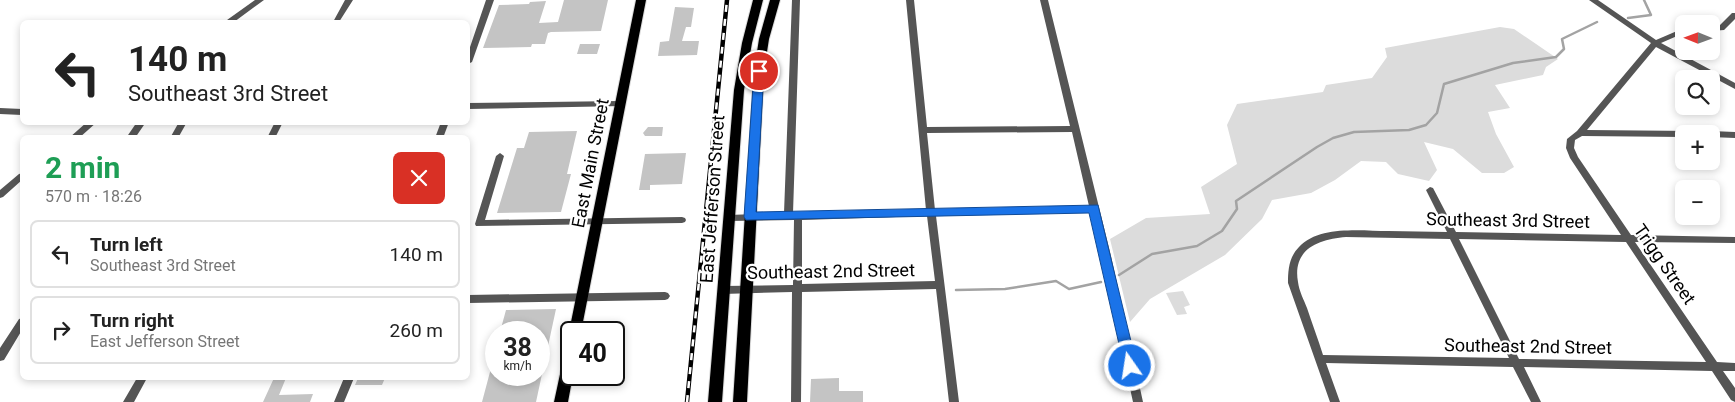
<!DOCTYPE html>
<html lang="en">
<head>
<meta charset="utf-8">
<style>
	:root { --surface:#fff; --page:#f2f2f2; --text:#222; --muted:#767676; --line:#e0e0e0 }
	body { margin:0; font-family:Roboto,sans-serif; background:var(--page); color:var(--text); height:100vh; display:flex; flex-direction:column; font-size:19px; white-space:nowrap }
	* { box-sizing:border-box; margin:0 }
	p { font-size:16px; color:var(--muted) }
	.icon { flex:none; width:28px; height:28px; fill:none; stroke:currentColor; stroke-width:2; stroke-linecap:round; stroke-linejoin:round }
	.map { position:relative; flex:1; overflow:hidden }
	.drawer { position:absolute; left:20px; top:135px; width:450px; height:245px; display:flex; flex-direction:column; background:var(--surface); border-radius:8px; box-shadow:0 2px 8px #0003 }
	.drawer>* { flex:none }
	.guide { position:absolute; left:20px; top:20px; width:450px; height:105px; border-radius:8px; box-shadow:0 2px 8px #0003; background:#fff; color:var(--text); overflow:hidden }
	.needle { width:32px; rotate:271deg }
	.controls { position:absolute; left:1675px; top:15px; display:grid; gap:10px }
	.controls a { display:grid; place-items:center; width:45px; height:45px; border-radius:8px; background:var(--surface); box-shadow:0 2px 8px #0003; font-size:25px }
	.speed { position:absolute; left:485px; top:321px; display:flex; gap:10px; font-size:25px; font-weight:700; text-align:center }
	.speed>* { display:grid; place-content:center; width:65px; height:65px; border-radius:50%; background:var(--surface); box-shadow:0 2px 8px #0003; line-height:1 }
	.speed small { font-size:12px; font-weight:400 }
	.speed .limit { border:2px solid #111; border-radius:8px; background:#fff; color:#111 }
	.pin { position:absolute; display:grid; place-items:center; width:42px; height:42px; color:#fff; margin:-21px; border:2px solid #fff; border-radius:50%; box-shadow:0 1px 5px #0007 }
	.me { position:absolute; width:55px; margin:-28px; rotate:347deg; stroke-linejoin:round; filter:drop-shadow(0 0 4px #0008) }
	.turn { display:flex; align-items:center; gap:18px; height:105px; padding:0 25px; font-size:22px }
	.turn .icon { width:65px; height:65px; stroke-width:2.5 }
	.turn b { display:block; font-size:35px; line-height:42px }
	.round { display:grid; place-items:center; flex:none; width:52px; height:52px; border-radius:8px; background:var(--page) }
	.head { display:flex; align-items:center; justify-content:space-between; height:85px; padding:0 25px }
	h1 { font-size:30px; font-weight:700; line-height:38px; color:#1e9e55 }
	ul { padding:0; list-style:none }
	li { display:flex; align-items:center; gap:15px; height:68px; margin:0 10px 8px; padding:0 15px; border:2px solid var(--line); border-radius:8px }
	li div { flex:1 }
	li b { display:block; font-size:19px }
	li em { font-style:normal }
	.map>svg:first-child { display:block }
	.green { fill:#dcdcdc }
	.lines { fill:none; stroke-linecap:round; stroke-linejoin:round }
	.stream { stroke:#a3a3a3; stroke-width:2.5 }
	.building { fill:#c4c4c4 }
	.major-casing { stroke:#dbdbdb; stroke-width:2 }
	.minor { fill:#555; fill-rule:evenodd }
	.major { fill:#000; fill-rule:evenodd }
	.rail-casing { stroke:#000; stroke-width:4.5 }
	.rail { stroke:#fff; stroke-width:2.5; stroke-dasharray:7; stroke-linecap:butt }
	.route { fill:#1a73e8; stroke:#114b97 }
	.labels { text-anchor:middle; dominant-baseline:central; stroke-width:4.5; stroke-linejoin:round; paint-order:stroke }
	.street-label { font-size:18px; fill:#000; stroke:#fff }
</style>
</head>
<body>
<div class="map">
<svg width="1735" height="402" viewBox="0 0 1735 402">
	<rect width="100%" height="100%" fill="#fff"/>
	<path class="green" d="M1500,27L1514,29L1558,59L1546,67L1543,75L1495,85L1510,108L1488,112L1496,134L1514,167L1504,173H1482L1453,149L1424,142L1437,170L1429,181L1398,174L1386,162L1361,161L1335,180L1311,193L1272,200L1262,219L1225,255L1150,299L1130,322L1110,239L1146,218L1210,214L1201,187L1237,164L1227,125L1237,104L1323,92L1326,85L1372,78L1387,57L1385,48Z
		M1183,291L1190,305L1184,307L1187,314L1177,315L1166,293Z"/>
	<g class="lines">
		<path class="stream" d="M1628,18L1651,15L1644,0
			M1119,275L1152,254L1197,246L1222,231L1237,209L1236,201L1317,147L1333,138L1354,132L1409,130L1426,125L1437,113L1444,84L1513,63L1556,57L1564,49L1562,39L1597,22
			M956,290L1005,289L1056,281L1069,289L1101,282"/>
	</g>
	<path class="building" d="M564,0H608L601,31L551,32L548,33L545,44H532L531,47L483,48L499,5L529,4L530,2L546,1L539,23L558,22Z
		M675,7L694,8L691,27H686L682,41H699L697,55L658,56L660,42L669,41Z
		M580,44H600L597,54H577Z
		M648,127H663L662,136H645L643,133Z
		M577,131L567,174H571L561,212L497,213L517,148H524L529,132Z
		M686,153L682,184L650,185V190H639L645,154Z
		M556,309L536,402H482L494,357L496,358V375H539V332H500L506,310Z
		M274,378H286L279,395L313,394L310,402H263Z
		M358,378H385L382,385H355Z
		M839,378V391H863V402H810L811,379Z"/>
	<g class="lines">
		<defs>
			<path id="major" d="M636,0H646L581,332H571V336L569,332Z
				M753,0H763L752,43L744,90L722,402H708L734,90L742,43Z
				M770,0H780L769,39L764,71L747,402H733L754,71L759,39Z
				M571,346V375H573L568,402H554L565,351L566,347Z"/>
		</defs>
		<use href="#major" class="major-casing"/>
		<path class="minor" d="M255,0H264L234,22H227V20Z
			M345,0H353L339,22H333Z
			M486,0H494L472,62L468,64V53Z
			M792,0H800L793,213L926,210L906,0H914L927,127L1070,126L1040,0H1048L1111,256L1143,402H1133L1091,212L936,216L959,402H949L936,289L802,292L801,402H791L792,292L723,294L720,293L718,290L720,287L723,286L793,285L794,220L728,221L725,220L724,218L725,216L728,215L784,213ZM1072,132L1089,206L935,210L927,133ZM927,216L935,281L802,284V220Z
			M1589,0H1598L1656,40L1684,28V33L1661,43L1735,83V89L1656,47L1587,130L1694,131L1698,134H1684V137L1582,136L1575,140L1574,148L1578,157L1631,235L1735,237V243L1635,242L1717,362L1735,363V371H1723L1735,388V402L1731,400L1712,371L1524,367L1541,402H1531L1513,367L1326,363L1340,402H1330L1288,283C1288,270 1289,257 1299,247C1319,225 1362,231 1388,231C1408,231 1427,232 1447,232L1426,190L1430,187L1433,188L1456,232L1621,235L1570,158L1566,148L1567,139L1577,131L1651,43ZM1346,237L1450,239L1509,358L1323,355C1318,339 1312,323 1307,308C1304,300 1299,291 1298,282C1292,249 1319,239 1346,237ZM1459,239L1626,242L1706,362L1519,359Z
			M1732,13H1735V19L1724,30L1711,31V27L1719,26Z
			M620,101L623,102L624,104L623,106L468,109V103Z
			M0,108L22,109V115L0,114Z
			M87,122H97L79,138H69Z
			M137,122H146L135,138H126Z
			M179,122H187L178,138H170Z
			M275,122H283L275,138H267Z
			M441,122H449L443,138H435Z
			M1711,131L1735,132V138L1711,137V134H1707Z
			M500,153L504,156L485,220L682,217L685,218L686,220L685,222L682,223L476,226L475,224L496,156Z
			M22,173V180L3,197L0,198V190L19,174Z
			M665,292L668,293L670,296L668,299L665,300L468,303V295Z
			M22,318V330L4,360L0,361V348L19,319Z
			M137,378H147L134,402H123Z
			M344,378H354L344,402H334Z"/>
		<use href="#major" class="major"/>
		<defs>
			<path id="rail" d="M687,402L727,0"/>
		</defs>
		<use href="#rail" class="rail-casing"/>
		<use href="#rail" class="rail"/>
	</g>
	<path class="route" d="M759,68L764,71L756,212L1098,205L1137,366L1135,370L1130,371L1125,370L1124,366L1089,213L746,220L744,217L754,71Z"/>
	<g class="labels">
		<g class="street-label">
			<text transform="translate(590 163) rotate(-79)">East Main Street</text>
			<text transform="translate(712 199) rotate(-86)">East Jefferson Street</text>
			<text transform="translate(1508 220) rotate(1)">Southeast 3rd Street</text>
			<text transform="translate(1665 264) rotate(55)">Trigg Street</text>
			<text transform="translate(831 271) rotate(-1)">Southeast 2nd Street</text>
			<text transform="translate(1528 346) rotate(1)">Southeast 2nd Street</text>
		</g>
	</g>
</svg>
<div class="controls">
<a><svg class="needle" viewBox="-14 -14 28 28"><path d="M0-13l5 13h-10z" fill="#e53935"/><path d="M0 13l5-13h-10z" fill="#767676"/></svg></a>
<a><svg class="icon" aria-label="search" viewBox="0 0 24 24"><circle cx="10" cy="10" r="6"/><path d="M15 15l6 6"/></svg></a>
<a>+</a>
<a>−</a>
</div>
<div class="speed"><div>38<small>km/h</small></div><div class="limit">40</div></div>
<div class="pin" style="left:759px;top:71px;background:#d93025"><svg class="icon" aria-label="arrive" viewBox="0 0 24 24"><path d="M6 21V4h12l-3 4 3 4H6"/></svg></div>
<svg class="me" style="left:1130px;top:366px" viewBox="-20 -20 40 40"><circle r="17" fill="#1a73e8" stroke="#fff" stroke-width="3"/><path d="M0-11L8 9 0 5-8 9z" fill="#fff"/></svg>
<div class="guide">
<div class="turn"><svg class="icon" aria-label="left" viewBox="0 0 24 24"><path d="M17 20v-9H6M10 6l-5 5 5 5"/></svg><div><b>140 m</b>Southeast 3rd Street</div></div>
</div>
<section class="drawer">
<div class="head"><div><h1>2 min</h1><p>570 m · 18:26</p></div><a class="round" style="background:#d93025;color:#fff"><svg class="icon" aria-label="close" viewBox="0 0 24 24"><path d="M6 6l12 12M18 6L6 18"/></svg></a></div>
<ul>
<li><svg class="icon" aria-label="left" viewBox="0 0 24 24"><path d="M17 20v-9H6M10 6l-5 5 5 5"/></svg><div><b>Turn left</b><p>Southeast 3rd Street</p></div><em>140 m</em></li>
<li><svg class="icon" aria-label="right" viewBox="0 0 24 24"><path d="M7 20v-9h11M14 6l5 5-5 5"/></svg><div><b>Turn right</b><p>East Jefferson Street</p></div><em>260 m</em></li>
</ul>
</section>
</div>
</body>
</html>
